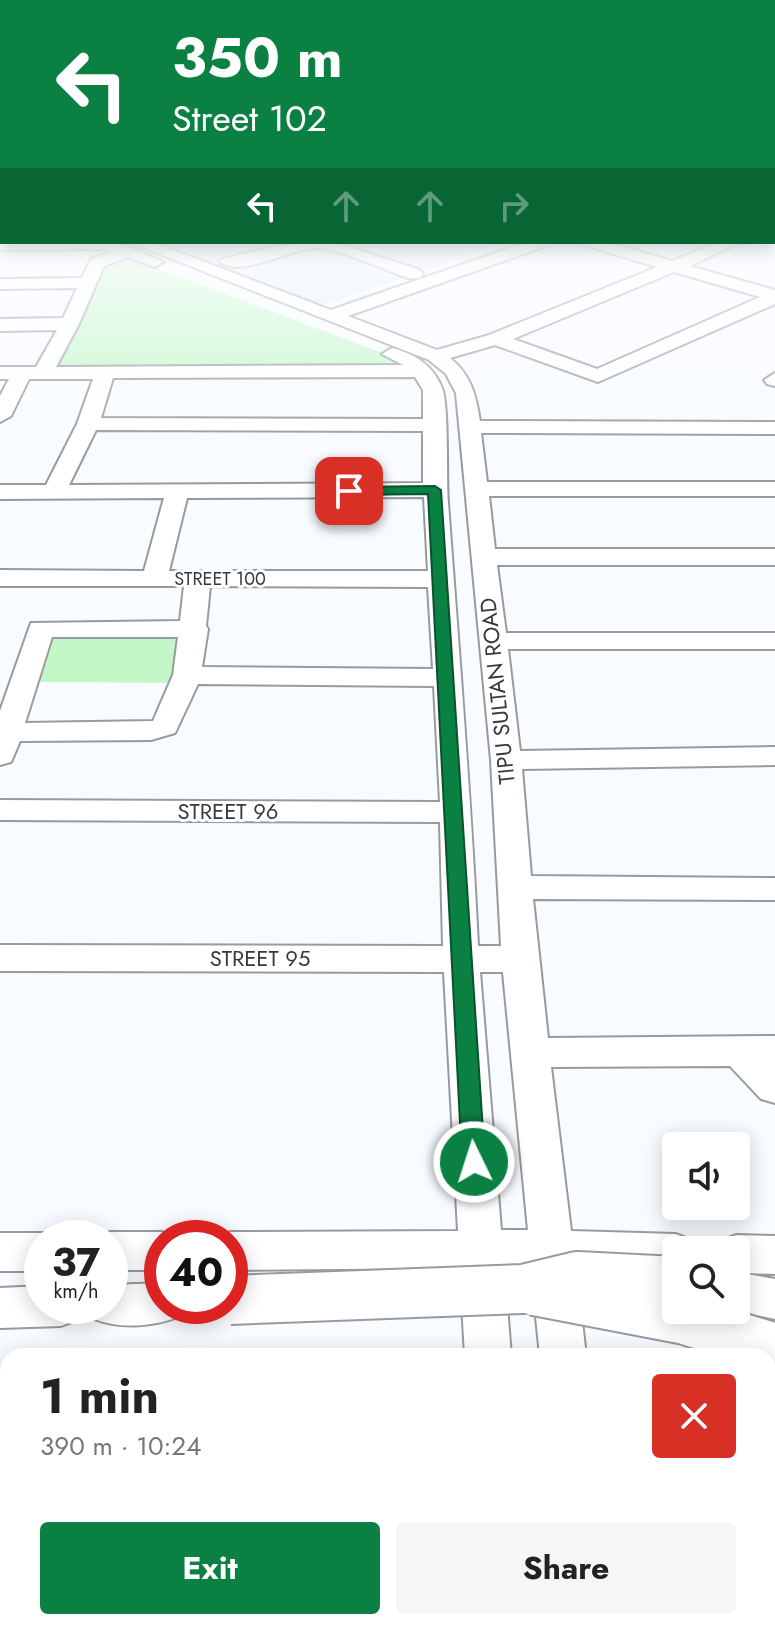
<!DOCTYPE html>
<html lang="en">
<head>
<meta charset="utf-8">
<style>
	:root { --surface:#fff; --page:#f6f6f6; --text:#222; --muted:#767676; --accent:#0b8043 }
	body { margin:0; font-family:Jost,sans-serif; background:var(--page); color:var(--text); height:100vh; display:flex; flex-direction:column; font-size:30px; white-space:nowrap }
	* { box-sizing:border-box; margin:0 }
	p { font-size:26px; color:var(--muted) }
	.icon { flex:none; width:44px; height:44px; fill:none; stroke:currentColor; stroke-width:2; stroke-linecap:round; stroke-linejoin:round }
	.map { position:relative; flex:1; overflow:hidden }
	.drawer { position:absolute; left:0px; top:1348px; width:776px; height:282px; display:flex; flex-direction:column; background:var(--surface); border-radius:24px 24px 0 0; box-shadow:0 4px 20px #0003 }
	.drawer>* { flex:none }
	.guide { position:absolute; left:0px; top:0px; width:776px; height:244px; box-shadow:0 4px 20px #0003; background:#0b8043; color:#fff; overflow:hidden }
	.buttons { position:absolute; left:662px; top:1132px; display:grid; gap:16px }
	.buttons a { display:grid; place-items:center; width:88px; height:88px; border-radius:8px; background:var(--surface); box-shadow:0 4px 20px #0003; font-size:40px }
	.speed { position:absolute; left:24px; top:1220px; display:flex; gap:16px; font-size:40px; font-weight:700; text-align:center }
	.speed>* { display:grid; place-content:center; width:104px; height:104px; border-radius:50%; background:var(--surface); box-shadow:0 4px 20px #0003; line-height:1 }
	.speed small { font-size:20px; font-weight:400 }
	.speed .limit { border:12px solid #d22; background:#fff; color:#111 }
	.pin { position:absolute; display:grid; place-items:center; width:68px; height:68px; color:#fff; margin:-34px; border-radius:16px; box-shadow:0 4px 12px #0006 }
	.me { position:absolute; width:88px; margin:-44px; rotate:356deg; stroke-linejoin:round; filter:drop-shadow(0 0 6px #0008) }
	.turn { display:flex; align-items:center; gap:28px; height:168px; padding:0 40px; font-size:36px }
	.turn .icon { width:104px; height:104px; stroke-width:2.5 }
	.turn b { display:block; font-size:56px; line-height:68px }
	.lanes { display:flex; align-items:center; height:76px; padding:0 40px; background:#0003; justify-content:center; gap:40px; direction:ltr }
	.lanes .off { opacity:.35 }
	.round { display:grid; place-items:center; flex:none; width:84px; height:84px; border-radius:8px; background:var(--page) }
	.head { display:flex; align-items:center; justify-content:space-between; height:136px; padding:0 40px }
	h1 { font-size:48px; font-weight:700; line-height:60px }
	.button { display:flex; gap:16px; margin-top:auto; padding:16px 40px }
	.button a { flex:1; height:92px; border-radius:8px; background:var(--accent); color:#fff; font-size:32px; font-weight:700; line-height:92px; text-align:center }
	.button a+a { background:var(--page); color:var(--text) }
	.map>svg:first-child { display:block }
	.built { fill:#e4edf6 }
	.green { fill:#c3f7c8 }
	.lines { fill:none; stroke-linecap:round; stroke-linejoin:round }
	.minor-casing { stroke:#989b9e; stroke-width:4 }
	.minor { fill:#fff; fill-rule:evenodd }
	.minor-bridge-casing { stroke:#989b9e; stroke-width:52; stroke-linecap:butt }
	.minor-bridge { stroke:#fff; stroke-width:48 }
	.route { fill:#0b8043; stroke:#07532c; stroke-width:2 }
	.labels { text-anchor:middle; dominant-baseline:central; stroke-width:6; stroke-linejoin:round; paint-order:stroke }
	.far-street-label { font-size:18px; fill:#373839; stroke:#fff }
	.street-label { font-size:22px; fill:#373839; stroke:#fff }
</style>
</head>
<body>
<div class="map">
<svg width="775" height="1629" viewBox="0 0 775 1629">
	<rect width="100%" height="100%" fill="#f8fbff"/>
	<path class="built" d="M137,242H509L315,308Z
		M775,1573V1629H718L725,1622H768V1580Z"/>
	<path class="green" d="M121,255L404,361L415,369L50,371L102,262Z
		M53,629L202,630L194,683L38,682Z"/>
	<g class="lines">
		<defs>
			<path id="minor" d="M0,240L117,242L163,262L155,267L128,257L104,266L79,324L56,367L403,365L382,354L392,348C415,354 433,365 442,388C449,406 446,478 448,503C459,651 471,798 478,946H501L491,760L456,393L446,374L429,360L129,242H152L331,310L527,242H551L549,245L348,316L437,350L489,335L657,267L584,245L582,242H608L672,261L719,242H741L690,266L775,290V304L598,382L495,345L450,358C471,375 476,395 480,421L775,422V434L481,433L487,482H775V496H489L495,549H775V565H497L506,633H775V649H508L520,751L775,747V765L522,769L531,876L775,878V900L533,899L548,1038L775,1036V1103L761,1099L730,1066L551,1067L571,1231L676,1234L692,1240L697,1250H676V1272L576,1269L586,1356H540L531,1268H504L511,1356H465L460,1268L230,1270V1238H214L230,1232L458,1231L444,972L0,971V945L443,946L440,822L0,820V800L440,802L434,686L198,684L175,733L151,740L20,741L11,762L0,765V711L31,623L180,621L184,586H0V570L144,571L164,498L0,499V485H46L77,424L93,379H29L11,416L0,422V396L9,379H0V367H36L57,330L0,331V319L63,318L77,288L0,289V279L82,278L91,259L112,252L105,249L0,250ZM674,272L760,297L597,369L513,339ZM415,377L423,390V419L101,418L113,378ZM96,430L423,431V483L69,485ZM424,497L428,571H169L187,498ZM210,586L428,587L433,669L202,667L208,629L206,626ZM52,637H178L173,675L153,721L25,723ZM480,972H503L528,1230H501Z
				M302,242H334L420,270L423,274L420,278H408C388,271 338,249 320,248C294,246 239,280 219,261C224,256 288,245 302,242Z
				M775,373V386L767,384L764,380Z
				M110,1232H162L178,1238H162V1270H110V1238H94Z
				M0,1233H42L56,1238H42V1271H0Z
				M736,1235L775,1236V1274L742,1273L775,1279V1319L731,1310H736V1250H716L720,1241Z
				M162,1283V1306H183L178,1317C152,1327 120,1329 94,1319L88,1306H110V1285Z
				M42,1286V1306H84L77,1320L61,1326L0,1328V1288Z"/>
		</defs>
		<use href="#minor" class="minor-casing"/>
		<use href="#minor" class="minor"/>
		<defs>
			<path id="minor-bridge" d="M534,1291L685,1320L775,1348
				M230,1300L523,1289L577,1276L676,1281"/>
		</defs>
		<use href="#minor-bridge" class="minor-bridge-casing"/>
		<use href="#minor-bridge" class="minor-bridge"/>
	</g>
	<linearGradient id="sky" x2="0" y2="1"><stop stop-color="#8fccf1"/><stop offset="0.5" stop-color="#fcfdff"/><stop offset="1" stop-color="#fcfdff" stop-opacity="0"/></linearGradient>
	<rect width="775" height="453" fill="url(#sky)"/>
	<path class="route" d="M435,486L441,490L485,1162L482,1169L474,1172L465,1169L462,1162L428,494L349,495L342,491L349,487Z"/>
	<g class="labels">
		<g class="far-street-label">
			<text x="220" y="579">STREET 100</text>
		</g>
		<g class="street-label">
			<text transform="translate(497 691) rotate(-96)">TIPU SULTAN ROAD</text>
			<text x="228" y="811">STREET 96</text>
			<text x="260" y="958">STREET 95</text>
		</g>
	</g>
</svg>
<div class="buttons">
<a><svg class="icon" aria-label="sound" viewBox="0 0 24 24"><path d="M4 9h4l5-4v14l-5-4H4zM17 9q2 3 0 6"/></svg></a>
<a><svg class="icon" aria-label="search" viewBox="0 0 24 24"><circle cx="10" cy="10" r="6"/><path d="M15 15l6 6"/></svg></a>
</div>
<div class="speed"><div>37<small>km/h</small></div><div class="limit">40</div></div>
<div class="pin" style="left:349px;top:491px;background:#d93025"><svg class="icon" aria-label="arrive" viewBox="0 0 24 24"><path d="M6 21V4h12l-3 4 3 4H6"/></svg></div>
<svg class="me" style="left:474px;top:1162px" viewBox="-20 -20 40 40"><circle r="17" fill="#0b8043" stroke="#fff" stroke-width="3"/><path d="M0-11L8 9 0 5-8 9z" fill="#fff"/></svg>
<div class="guide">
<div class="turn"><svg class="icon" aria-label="left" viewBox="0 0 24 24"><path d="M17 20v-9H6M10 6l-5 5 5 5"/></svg><div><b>350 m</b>Street 102</div></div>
<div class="lanes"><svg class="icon" aria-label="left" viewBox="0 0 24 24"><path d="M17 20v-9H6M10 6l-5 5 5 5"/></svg><svg class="icon off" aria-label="ahead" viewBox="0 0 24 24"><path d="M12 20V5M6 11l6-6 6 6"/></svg><svg class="icon off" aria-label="ahead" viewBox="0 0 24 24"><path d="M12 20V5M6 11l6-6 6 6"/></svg><svg class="icon off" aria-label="right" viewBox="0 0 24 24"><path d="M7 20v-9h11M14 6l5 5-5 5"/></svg></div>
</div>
<section class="drawer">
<div class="head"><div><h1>1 min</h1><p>390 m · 10:24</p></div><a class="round" style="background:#d93025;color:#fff"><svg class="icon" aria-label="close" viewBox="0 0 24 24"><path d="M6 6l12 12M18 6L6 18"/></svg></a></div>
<div class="button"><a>Exit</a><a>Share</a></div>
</section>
</div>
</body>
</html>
